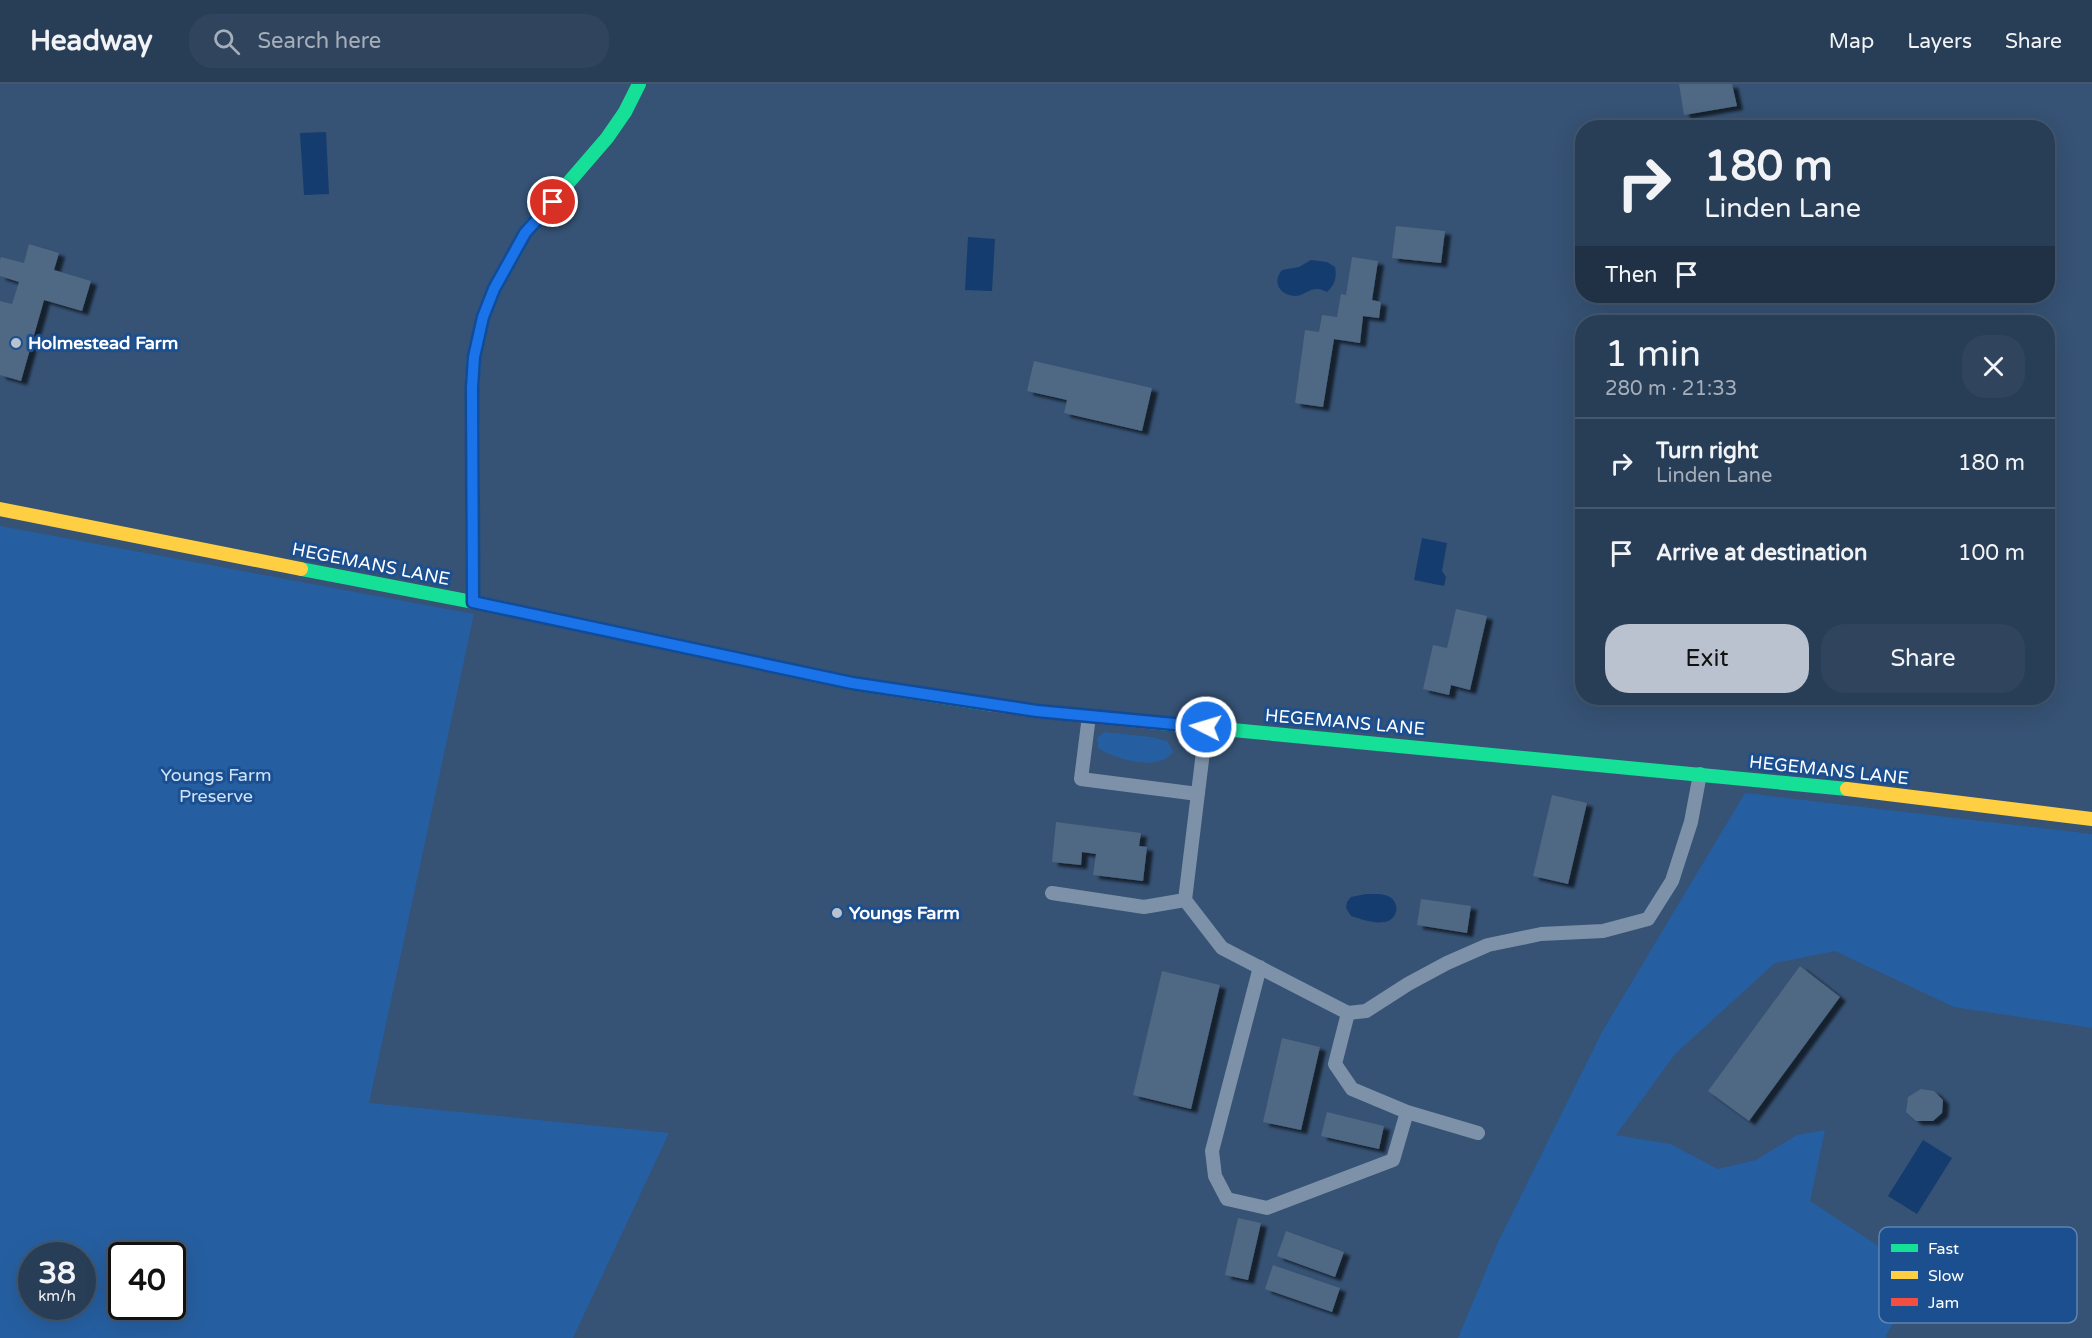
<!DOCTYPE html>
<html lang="en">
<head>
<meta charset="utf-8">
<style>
	:root { --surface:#283e57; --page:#30455d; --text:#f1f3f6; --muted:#a5aeba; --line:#44576d; --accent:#b9c2ce }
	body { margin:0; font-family:"Varela Round",sans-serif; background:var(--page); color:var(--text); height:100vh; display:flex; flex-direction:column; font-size:22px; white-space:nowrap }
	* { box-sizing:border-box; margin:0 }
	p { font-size:20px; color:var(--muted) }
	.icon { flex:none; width:33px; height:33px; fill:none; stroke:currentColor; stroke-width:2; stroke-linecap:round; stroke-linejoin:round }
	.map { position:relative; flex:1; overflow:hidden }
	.drawer { position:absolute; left:1575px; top:231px; width:480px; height:390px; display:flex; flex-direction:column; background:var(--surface); border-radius:24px; box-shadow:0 6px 24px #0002,0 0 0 2px var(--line) }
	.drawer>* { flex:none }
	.banner { position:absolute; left:1575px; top:36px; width:480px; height:183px; border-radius:24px; box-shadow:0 6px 24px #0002,0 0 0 2px var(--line); background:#283e57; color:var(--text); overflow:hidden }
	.speed { position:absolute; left:18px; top:1158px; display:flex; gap:12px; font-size:30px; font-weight:700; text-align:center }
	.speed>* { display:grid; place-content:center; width:78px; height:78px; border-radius:50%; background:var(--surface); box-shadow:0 6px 24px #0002,0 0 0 2px var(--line); line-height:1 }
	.speed small { font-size:15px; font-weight:400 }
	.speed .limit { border:3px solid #111; border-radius:9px; background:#fff; color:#111 }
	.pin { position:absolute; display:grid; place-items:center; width:51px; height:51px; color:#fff; margin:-26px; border:3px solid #fff; border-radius:50%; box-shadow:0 2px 6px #0007 }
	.me { position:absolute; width:66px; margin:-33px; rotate:275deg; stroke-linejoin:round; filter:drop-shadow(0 0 4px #0008) }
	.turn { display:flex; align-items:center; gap:21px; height:126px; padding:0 30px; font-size:27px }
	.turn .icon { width:78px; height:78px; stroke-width:2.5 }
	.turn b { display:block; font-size:42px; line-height:51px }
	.then { display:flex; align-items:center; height:57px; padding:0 30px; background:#0003; gap:12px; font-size:22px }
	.round { display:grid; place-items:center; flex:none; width:63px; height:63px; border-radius:24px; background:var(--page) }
	.summary { display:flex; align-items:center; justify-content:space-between; height:102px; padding:0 30px }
	h1 { font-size:36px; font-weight:600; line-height:45px }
	.action { display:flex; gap:12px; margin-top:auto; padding:12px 30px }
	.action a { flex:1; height:69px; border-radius:24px; background:var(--accent); color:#111; font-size:24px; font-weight:600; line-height:69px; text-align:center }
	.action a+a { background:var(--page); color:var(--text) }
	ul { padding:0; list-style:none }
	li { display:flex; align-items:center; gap:18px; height:90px; padding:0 30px; border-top:2px solid var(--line) }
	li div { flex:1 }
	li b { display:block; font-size:22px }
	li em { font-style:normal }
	header { display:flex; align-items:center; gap:36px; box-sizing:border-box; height:84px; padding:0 30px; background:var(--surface); border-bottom:2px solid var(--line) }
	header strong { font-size:28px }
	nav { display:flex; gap:33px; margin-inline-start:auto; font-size:21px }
	.search { width:420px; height:54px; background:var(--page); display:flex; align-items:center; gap:15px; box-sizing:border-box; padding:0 21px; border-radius:24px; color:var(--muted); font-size:22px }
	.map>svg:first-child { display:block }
	.green { fill:#265fa1; fill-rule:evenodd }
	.water { fill:#153c6e }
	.building { fill:#506783; filter:url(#shadow) }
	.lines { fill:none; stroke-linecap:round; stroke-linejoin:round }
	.lane { stroke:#7d92a8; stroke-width:14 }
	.fast { stroke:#16e098; stroke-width:14 }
	.slow { stroke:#ffcf43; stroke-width:14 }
	.jam { stroke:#f24e42; stroke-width:14 }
	.route-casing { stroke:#114b97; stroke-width:15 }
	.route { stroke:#1a73e8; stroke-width:10 }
	.poi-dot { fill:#b9c2ce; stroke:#1b4f8f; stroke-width:2 }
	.labels { text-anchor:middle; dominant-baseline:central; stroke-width:6; stroke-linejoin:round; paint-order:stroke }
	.poi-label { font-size:18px; font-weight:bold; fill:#fff; stroke:#1b4f8f; text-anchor:start }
	.street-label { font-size:18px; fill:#fff; stroke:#1b4f8f }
	.park-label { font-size:18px; fill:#cfe3fa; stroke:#1b4f8f }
	.key { fill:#1b4f8f; stroke:#5f84b1; stroke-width:1.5 }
	.key-label { font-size:16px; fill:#fff }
</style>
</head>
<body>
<header>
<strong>Headway</strong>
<div class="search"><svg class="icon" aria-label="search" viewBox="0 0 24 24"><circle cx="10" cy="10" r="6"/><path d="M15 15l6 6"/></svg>Search here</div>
<nav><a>Map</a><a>Layers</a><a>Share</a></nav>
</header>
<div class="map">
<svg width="2092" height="1254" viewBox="0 0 2092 1254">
	<defs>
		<filter id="shadow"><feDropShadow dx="6" dy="4" stdDeviation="1.5" flood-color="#0009"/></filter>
	</defs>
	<rect width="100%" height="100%" fill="#365274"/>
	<path class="green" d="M0,442L474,530L369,1019L669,1049L573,1254H0ZM32,1172H82V1222H32ZM122,1172H172V1222H122Z
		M1104,648L1151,653L1167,657L1173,667C1161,689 1114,675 1098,664L1097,654Z
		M1745,709L2092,750V944L1954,923L1835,867L1775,879L1675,970L1616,1051L1670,1060L1718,1085L1756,1076L1797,1051L1825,1046L1810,1117L1912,1184L1916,1202L1885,1253L1889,1254H1458L1498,1158L1602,948Z"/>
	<path class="water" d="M326,48L329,110L304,111L300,49Z
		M968,153L995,155L992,207L965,206Z
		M1311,176L1327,178L1335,183C1337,193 1335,201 1327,208C1324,207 1321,205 1318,205C1310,204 1303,212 1295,212C1279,211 1272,198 1282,186L1299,183Z
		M1422,454L1447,459L1442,487L1446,493L1444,502L1414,496Z
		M1366,810C1374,810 1383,809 1390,813C1401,821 1397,836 1384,838C1374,840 1361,835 1351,832L1346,824L1347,818L1351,813Z
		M1923,1056L1952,1074L1917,1130L1888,1112Z"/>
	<path class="building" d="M1679,0H1732L1737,22L1684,31Z
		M1396,142L1445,147L1441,179L1392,174Z
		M29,160L59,169L54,186L91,197L82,227L44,216L21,297L0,291V217L12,220L19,198L0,192V176L1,173L24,179Z
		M1352,173L1378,177L1372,216L1381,218L1379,234L1363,232L1360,259L1334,255L1323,323L1295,319L1305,246L1319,248L1322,231L1337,233L1341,210L1346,211Z
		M1034,277L1152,304L1142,347L1064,329L1067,316L1027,307Z
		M1580,398H1582V433H1578Z
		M1456,525L1487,532L1470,606L1451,601L1449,611L1423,605L1433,561L1447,564Z
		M1552,711L1587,719L1568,800L1533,792Z
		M1056,738L1141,749L1139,762L1147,763L1143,797L1093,791L1096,770L1082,768L1081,781L1052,778Z
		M1421,815L1471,822L1467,849L1417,841Z
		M1800,882L1840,913L1749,1037L1708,1007Z
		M1162,887L1220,901L1191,1025L1133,1011Z
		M1282,954L1320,963L1301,1046L1263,1038Z
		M1921,1005L1934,1007L1943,1016L1942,1029L1933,1037H1916L1906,1028L1908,1013Z
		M1327,1028L1384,1042L1379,1065L1321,1052Z
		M1238,1134L1261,1139L1248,1196L1225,1191Z
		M1286,1147L1344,1168L1335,1193L1277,1172Z
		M1273,1181L1340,1204L1332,1228L1265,1205Z"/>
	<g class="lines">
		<path class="lane" d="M1089,632L1081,695L1198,710
			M1206,643L1185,816L1222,864L1348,929L1366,927L1408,900L1447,879L1488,861L1541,850L1603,847L1648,835L1672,797L1691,738L1700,690
			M1052,809L1144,823L1185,816
			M1260,883L1212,1067L1215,1092L1227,1115L1267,1124L1393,1076L1407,1028L1352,1005L1335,980L1348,929
			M1407,1028L1478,1049"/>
		<path class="fast" d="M301,485L473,518L852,599L994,621
			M473,518L472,303L474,273L483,233L494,205L525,149L607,54L625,28L639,0
			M1149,638L1847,705"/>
		<path class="slow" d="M0,425L301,485
			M1847,705L2092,735"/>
		<path class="jam" d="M994,621L1037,627L1149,638"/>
	</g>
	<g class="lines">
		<defs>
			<path id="route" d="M553,118L525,149L494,205L483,233L474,273L472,303L473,518L852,599L1037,627L1206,643"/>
		</defs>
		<use href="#route" class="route-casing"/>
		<use href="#route" class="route"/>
	</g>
	<g class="poi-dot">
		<circle cx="16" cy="259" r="6"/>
		<circle cx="837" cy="829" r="6"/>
	</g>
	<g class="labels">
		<g class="poi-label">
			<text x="28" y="259">Holmestead Farm</text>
			<text x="849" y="829">Youngs Farm</text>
		</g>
		<g class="street-label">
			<text transform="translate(371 480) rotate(11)">HEGEMANS LANE</text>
			<text transform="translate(1345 638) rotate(5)">HEGEMANS LANE</text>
			<text transform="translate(1829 686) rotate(6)">HEGEMANS LANE</text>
		</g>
		<g class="park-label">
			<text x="216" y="691">Youngs Farm<tspan x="216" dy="21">Preserve</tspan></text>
		</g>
	</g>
	<rect x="1879" y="1143" width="198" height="96" rx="9" class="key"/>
	<rect x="1891" y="1160" width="27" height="8" fill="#16e098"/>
	<rect x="1891" y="1187" width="27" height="8" fill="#ffcf43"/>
	<rect x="1891" y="1214" width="27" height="8" fill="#f24e42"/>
	<g class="key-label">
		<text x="1928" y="1170">Fast</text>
		<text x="1928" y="1197">Slow</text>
		<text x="1928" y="1224">Jam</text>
	</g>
</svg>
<div class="speed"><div>38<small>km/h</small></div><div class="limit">40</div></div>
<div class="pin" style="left:553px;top:118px;background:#d93025"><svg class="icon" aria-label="arrive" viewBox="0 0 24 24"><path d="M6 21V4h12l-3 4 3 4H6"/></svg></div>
<svg class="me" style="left:1206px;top:643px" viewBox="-20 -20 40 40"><circle r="17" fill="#1a73e8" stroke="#fff" stroke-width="3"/><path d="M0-11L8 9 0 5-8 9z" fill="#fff"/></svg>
<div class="banner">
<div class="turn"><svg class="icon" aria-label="right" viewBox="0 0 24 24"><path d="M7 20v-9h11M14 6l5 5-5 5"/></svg><div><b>180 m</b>Linden Lane</div></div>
<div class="then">Then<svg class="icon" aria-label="arrive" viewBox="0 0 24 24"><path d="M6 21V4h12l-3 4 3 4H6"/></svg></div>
</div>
<section class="drawer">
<div class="summary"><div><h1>1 min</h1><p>280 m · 21:33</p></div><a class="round"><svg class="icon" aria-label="close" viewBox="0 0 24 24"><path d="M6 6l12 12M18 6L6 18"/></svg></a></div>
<ul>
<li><svg class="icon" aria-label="right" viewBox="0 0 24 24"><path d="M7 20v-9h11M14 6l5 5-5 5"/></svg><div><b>Turn right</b><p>Linden Lane</p></div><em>180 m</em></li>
<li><svg class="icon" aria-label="arrive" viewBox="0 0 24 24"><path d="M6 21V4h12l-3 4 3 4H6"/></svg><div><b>Arrive at destination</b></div><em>100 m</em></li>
</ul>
<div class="action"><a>Exit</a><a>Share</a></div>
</section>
</div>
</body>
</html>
